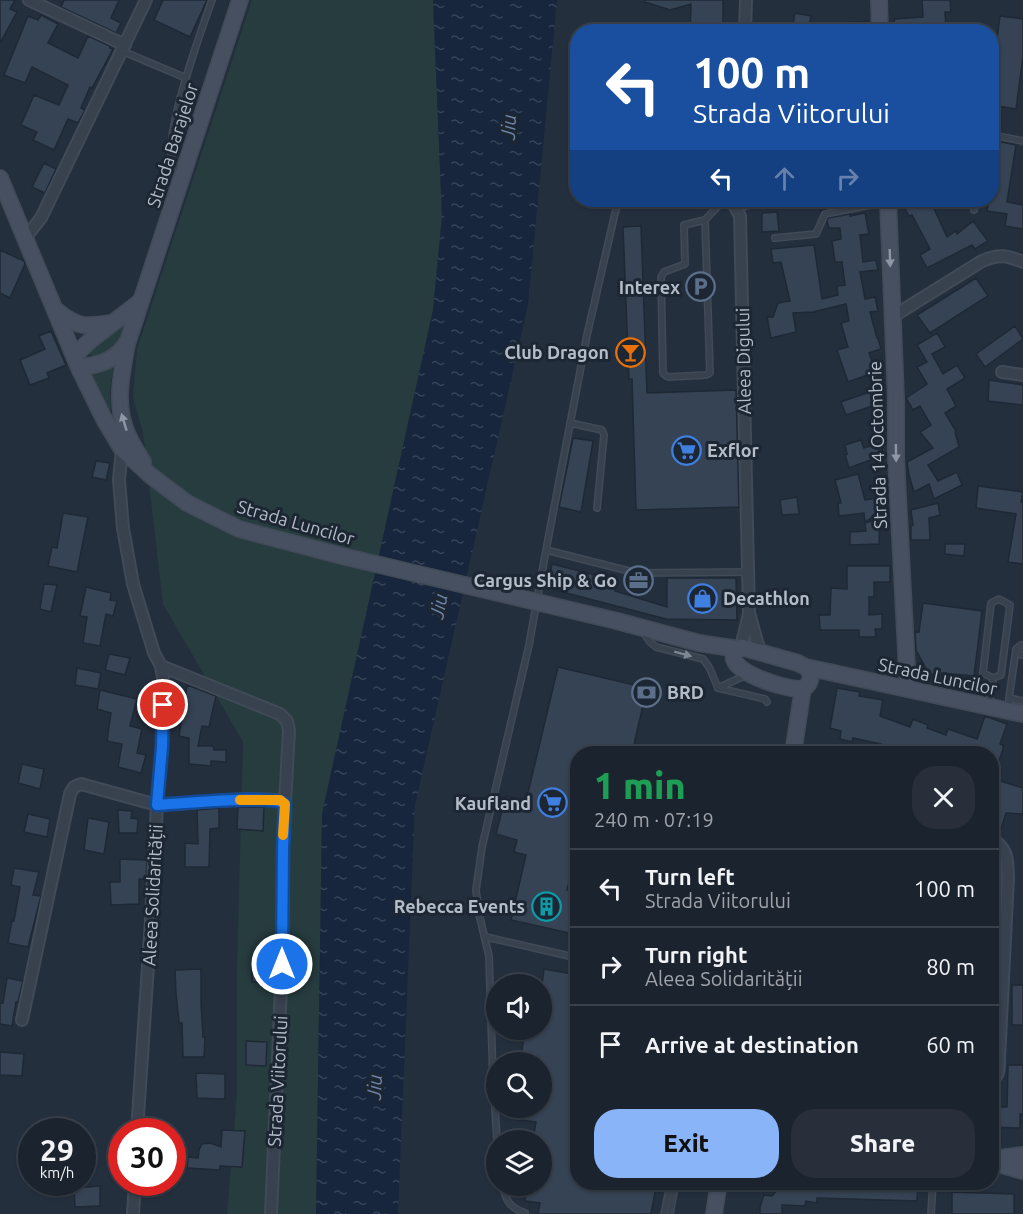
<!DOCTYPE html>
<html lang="en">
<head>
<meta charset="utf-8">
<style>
	:root { --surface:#1b232e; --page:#282f3a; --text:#f1f3f6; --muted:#a0a4aa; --line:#39404a; --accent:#8ab4f8 }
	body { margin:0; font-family:Ubuntu,sans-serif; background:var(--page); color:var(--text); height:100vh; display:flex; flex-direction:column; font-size:22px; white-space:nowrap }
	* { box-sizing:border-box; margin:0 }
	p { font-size:20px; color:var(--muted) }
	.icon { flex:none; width:33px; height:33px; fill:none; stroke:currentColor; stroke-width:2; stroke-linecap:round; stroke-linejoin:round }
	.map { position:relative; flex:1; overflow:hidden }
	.drawer { position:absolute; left:570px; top:746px; width:429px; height:444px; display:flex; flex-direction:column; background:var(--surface); border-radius:24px; box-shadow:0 2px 4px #0004,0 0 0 2px var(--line) }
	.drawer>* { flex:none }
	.banner { position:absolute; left:570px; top:24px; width:429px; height:183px; border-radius:24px; box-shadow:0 2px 4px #0004,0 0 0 2px var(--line); background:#1a4fa0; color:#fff; overflow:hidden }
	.controls { position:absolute; left:486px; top:974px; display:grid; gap:12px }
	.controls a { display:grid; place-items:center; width:66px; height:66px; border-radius:50%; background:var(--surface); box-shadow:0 2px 4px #0004,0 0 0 2px var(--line); font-size:30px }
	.speed { position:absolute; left:18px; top:1118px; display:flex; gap:12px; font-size:30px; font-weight:700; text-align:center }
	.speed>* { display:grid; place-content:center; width:78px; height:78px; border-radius:50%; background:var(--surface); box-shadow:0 2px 4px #0004,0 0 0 2px var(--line); line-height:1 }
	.speed small { font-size:15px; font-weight:400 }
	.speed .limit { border:9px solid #d22; background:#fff; color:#111 }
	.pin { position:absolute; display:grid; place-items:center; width:51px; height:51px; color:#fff; margin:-26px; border:3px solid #fff; border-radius:50%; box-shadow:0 2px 6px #0007 }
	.me { position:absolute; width:66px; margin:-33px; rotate:0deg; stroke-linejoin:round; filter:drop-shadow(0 0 4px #0008) }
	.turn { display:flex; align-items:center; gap:21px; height:126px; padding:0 24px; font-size:27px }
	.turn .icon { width:78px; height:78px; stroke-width:2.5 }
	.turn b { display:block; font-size:42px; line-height:51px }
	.lanes { display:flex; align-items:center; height:57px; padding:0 24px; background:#0003; justify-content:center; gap:30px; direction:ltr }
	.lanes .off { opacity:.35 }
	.round { display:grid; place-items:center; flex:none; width:63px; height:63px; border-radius:24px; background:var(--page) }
	.headline { display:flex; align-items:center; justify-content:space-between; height:102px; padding:0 24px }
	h1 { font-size:36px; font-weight:800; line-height:45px; color:#1e9e55 }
	.action { display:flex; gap:12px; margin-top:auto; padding:12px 24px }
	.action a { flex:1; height:69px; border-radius:24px; background:var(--accent); color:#111; font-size:24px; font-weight:800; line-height:69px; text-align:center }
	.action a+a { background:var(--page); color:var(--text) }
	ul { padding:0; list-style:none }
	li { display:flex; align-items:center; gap:18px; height:78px; padding:0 24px; border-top:2px solid var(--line) }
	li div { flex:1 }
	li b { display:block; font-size:22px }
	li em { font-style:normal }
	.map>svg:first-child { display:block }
	.green { fill:#263c3f }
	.water { fill:url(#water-ripples) }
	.building { fill:#364354; stroke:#1f2835; stroke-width:1.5 }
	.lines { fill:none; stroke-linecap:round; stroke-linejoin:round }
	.lane-casing { stroke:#414a57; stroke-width:8 }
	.street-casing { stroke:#414a57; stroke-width:14 }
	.secondary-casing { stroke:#414a57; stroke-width:18 }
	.lane { stroke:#38414e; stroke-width:5 }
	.street { stroke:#38414e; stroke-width:10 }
	.secondary { stroke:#465061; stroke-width:15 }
	.secondary-bridge-casing { stroke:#414a57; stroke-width:18; stroke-linecap:butt }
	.secondary-bridge { stroke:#465061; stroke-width:15 }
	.oneway { fill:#8e96a5 }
	.oneway2 { fill:#7c8592 }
	.route-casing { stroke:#114b97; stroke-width:15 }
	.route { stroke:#1a73e8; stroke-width:10 }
	.slow { stroke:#f59e0b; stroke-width:10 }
	.labels { text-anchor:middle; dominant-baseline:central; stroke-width:6; stroke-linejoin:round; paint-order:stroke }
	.street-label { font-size:18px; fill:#b4bcc9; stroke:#1d2633 }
	.poi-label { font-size:18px; font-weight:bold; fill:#b4bcc9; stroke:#1d2633; text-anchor:end }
	.water-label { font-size:20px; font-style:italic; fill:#6d86a8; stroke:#1d2633 }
</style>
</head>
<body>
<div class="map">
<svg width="1023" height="1214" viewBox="0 0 1023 1214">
	<defs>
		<pattern id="water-ripples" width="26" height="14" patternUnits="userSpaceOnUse" patternTransform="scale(1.5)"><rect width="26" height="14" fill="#17263c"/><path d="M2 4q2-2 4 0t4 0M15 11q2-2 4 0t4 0" fill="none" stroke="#364457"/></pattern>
	</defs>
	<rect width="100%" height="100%" fill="#242f3e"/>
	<path class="green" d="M252,0H433L442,217L433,310L322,814L316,1214H227L237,1093V969L243,742L163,604L143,432L133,398L137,349Z
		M126,321C124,328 121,337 117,343C111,351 87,367 89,347Z
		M111,366L113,369L110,391L111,410L108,411L91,374L92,371Z"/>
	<path class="water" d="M433,0H557L528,305L415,805L398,1214H316L322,814L433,310L442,217Z"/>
	<path class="building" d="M0,0H15L10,9L17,12L0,43Z
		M64,0H119L111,18L121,23L116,33L61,7Z
		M163,0H207L190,37L154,20Z
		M646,0H723V32H690L691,4L670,10L645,2Z
		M922,0H950L951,12H945L946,28L914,30V32H895L894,19L923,17Z
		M795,13L811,16L808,32H792Z
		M41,15L58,24L48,43L78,58L88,36L110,46V48L113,49L92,88L90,87L81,108L85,110L78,123L68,119L54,150L33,140L37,132L21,125L34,95L59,105L68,85L32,67L25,83L4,75L28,16L38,20Z
		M1000,16L1023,19V56L1016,109L992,105V77Z
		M867,21V32H845L844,23Z
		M997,141L1016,145L1007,202L1023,205V229L1005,226L1007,214L987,211L989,200H992V180Z
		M44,163L56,169L45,193L32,187Z
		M818,200H848V204L824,209L820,211Z
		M909,200H930L947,237L956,231L957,234L973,221L988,241L975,249L972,245L927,268L920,255L930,249L912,215L909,216L902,203Z
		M777,212L779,231L762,232V213Z
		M865,213L869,234L860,235L863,262L876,260L878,270L860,272L865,299L875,297L878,311L870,312L877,338H878L881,349L869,353L876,372L848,382L837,350L848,347L841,323L849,321L846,304L813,312L793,313L796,332L771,338L767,317H773L778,303L790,301L781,262L773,263L771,249L814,245L822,299L838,295L837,286L845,285L842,262H835L832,241L841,239L840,228H829L827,221L828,218L850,214V216Z
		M641,226L647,393L736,390L739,507L636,510L632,379H629L623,227Z
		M0,250L24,261L25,264L10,298L0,293Z
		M976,278L988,296L930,333L917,315Z
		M1015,326L1023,339L985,367L976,354Z
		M51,331L66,365L47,373L49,378L30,385L20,360L45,349L39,336Z
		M937,333L945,347L932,354L943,374L957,365L965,378L947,389L956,406L945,413L956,431L955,432L959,447L928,465L938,481L957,472L962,485L934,499L929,484L914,492L909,475L907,462L933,448L920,432L931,425L920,406L913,410L906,398L927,384L917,367L927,362L917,345Z
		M989,380L1023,385V405L988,401Z
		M875,390L881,403L846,415L841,402Z
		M573,438L593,441L581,512L559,507Z
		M861,440L864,448L880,443L884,455L849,468L845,455L847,454L845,445Z
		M96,461L110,463L106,480L92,477Z
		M858,474L865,500L885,497L886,509L865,522L864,513L839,516L838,503H841L835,480Z
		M978,486L1023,492L1021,502H1023V564L1008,562L1016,514L976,508Z
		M797,497L799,514L782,515L780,500Z
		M938,503L940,515L929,518L930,540H911V526L913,525L911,510Z
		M63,513L88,517L77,572L48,566L52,547L57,548Z
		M880,519L879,544L850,545V532L866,531L865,523Z
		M945,544H965L964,556L945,554Z
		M552,564L615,580V591L667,607V578H736L737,620L666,619L547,588Z
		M847,566H890V582H874V597H869V615L882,614V629H875L876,637H859V630H820L819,615H830L831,588L847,589Z
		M44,584L57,585L51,612L40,609Z
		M86,587L111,593L110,600L117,601L113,616L106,614L100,646L83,643L87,617L80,616Z
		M923,603L982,611L974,676L942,673V675L929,674L916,650L915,631L919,632Z
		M109,654L130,658L125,675L105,670Z
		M558,667L647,688L632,753H578V867L573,866L567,890L578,892V935L511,920L526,855L514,852L517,840L496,834L506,796L526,801Z
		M77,668L101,673L98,689L75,685Z
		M187,685L216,696L209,727L202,726L198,746H213L214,750H226V762L211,761V766L189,764V738L179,736Z
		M837,688L860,692L859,696L883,700L880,716L910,727L913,719L928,725L927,728L946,735L948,729L977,739L985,716L1007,724L1000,744L1003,745V749L993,778H992V753H983L962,746L960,753L950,749L949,753H888L879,750L881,744L853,738L852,742L840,739L841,731L830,728Z
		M100,690L137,699L130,726L142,729L137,753L146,755L141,773L118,767L122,744L107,741L111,713L97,709Z
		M22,764L44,769L40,789L18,783Z
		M994,779L1023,788V814L1006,813L1001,829L992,826V786Z
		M238,807H264L263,831L237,829Z
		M219,808V828L210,829L209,867H185V843L198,844L197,810Z
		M118,810L132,811L131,818L138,819L137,833H119Z
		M28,814L50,819L47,837L24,832Z
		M88,818L109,822L104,854L84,850Z
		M120,859L147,860L146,879H139V904L111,905L110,882H120Z
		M992,865L1000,866L997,945H992Z
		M14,868L39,872L33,895L41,896L28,947L8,943L12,920L14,921L20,887L11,885Z
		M201,969V1003L203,1037H205L204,1057H183L182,1023H179L176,993L175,970Z
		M252,969H271V971L274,972V982H252Z
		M544,969L578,975V1182H657L651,1214H538L540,1203L525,1201L526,1185H542V1140H533L536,1122L520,1120L523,1107H542V1062H520L524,1037H532L534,1029H542V985Z
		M7,978L23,981L18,1002H16L12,1026L0,1024V1003H3Z
		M1012,985H1023V1025H1012Z
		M246,1041L267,1042L266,1066L246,1065Z
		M0,1052L24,1054L22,1076L0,1075Z
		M1008,1065H1023V1114H1020V1128L992,1127V1107H1007Z
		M196,1073L225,1074V1099L197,1098Z
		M222,1130L245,1131L242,1167L220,1166V1170L187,1168L188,1157L198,1158L199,1150L202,1144L210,1143L221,1147Z
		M779,1182H807V1186L830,1187V1182H918L917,1201L817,1198V1203L806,1201L805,1206L782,1205V1214H760V1207L764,1195L772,1196L779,1188Z
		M100,1186V1206L75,1207L74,1188Z
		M952,1192L1014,1194V1214H952Z"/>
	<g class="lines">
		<defs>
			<path id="lane" d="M122,51L186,78
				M992,137L997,136L1023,141
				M182,169L173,165C162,137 201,31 212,0
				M621,200L616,209L587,335L546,550L637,573L747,572
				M974,210V200
				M705,220L710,373L706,375L669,377L666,376L663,373L661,277L664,272L685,264L684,225L705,220L724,200
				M775,238L816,234L825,214L886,202
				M570,423L602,430L604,435L597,508
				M642,631L650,642L656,647L703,659L709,667L718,688
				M1016,649L1021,655H1023
				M718,688L765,699L767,702
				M718,688L746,675
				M1009,698L1023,701
				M989,705L993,678L1001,675L1010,605L999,599L991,603L983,673L993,678
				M1009,709V698L1016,649L1021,645H1023
				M486,937L578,958
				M992,962H1004
				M497,1140L493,1079L489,956L479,914L476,890L482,847L529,645L546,550
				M502,1185C507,1202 509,1207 525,1213
				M664,1214L669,1190
				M670,1214L674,1191
				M931,1214L933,1182"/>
			<path id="street" d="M29,0L125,45
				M745,32L746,0
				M731,200C737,205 745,205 751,200
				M732,201L740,216L749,613L760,652
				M26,237L41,218L146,0
				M892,317L982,261C999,254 1006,255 1023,262
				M1002,372L1023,375
				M122,449L119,480L123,528L133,584L154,653L161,666L164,684L162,747L157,805L151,921L137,1131
				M741,647L749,614
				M161,666L280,714L287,721L289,730L285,804
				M992,838C1009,851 1007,858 1008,878L999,1060C999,1068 999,1076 992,1080
				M22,1020L70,794L74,787L81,784L157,805L247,799L280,800L285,804L283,848L282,964L271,1214
				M133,1214L135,1182"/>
			<path id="secondary" d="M879,0L880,32
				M0,178L79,368L104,419L122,449L150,475L187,503L239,529L342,556
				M888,200L896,399V458L908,689
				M57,311C78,328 86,327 112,323
				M127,344C122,372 115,400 125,428C129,440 136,451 143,462
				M74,356L92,339L140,302
				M79,368C101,364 116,361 128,341L240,0
				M617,621L699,643L738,649
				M741,647L798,663C798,663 805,667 806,667C814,675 811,687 800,689C786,690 710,667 741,647Z
				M806,667L1023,714
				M793,753L803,688
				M992,1159L1023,1155
				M992,1162L1023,1171
				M714,1214L719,1182"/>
		</defs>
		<use href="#lane" class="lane-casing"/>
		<use href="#street" class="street-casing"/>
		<use href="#secondary" class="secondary-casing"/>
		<use href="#lane" class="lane"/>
		<use href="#street" class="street"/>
		<use href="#secondary" class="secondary"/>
		<defs>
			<path id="secondary-bridge" d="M342,556L617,621"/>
		</defs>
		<use href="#secondary-bridge" class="secondary-bridge-casing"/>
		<use href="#secondary-bridge" class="secondary-bridge"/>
	</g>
	<defs><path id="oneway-solid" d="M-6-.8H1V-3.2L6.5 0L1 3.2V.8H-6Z" transform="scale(1.5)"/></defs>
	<g class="oneway">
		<use href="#oneway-solid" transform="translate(890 258) rotate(88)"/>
		<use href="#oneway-solid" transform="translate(124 422) rotate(-107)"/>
		<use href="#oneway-solid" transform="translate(896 453) rotate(89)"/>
	</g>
	<use class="oneway2" href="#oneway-solid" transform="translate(683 654) rotate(15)"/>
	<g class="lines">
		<defs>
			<path id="route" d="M163,705L162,747L157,805C179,804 271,794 285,804L283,848L282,964"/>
		</defs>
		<use href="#route" class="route-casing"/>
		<use href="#route" class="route"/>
		<path class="slow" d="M240,800H280L285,804L283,835"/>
	</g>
	<defs>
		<symbol id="parking-ring" viewBox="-11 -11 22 22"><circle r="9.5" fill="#1d2633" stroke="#5c6f8a" stroke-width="1.5"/><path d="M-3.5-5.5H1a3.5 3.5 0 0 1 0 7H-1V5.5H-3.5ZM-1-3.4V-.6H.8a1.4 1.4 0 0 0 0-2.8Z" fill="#5c6f8a"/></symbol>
		<symbol id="bar-ring" viewBox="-11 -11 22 22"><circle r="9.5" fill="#1d2633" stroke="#e8710a" stroke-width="1.5"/><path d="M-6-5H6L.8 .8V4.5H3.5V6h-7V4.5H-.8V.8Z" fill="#e8710a"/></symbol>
		<symbol id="supermarket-ring" viewBox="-11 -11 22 22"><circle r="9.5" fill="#1d2633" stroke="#3f7fe0" stroke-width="1.5"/><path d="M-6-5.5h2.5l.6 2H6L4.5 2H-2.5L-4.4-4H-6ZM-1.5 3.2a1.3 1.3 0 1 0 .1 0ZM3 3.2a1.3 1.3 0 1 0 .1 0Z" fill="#3f7fe0"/></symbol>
		<symbol id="office-ring" viewBox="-11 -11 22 22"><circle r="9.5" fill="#1d2633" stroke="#5c6f8a" stroke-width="1.5"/><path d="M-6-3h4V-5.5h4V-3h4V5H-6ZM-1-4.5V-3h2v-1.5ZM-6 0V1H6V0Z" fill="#5c6f8a"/></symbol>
		<symbol id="shop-ring" viewBox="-11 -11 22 22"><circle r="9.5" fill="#1d2633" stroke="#3f7fe0" stroke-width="1.5"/><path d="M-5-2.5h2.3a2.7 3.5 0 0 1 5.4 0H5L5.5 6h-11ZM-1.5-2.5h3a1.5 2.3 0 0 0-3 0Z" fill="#3f7fe0"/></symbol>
		<symbol id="bank-ring" viewBox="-11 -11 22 22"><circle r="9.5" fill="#1d2633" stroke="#5c6f8a" stroke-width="1.5"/><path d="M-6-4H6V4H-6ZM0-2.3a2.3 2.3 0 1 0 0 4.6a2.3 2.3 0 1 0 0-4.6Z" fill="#5c6f8a"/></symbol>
		<symbol id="building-ring" viewBox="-11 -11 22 22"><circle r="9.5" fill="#1d2633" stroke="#0f9aa8" stroke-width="1.5"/><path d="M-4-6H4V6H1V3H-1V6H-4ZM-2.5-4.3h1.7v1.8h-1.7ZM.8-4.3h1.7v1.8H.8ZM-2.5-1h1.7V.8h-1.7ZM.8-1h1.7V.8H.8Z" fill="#0f9aa8"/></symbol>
	</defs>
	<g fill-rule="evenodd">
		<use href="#parking-ring" x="684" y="270" width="33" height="33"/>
		<use href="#bar-ring" x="614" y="336" width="33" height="33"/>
		<use href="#supermarket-ring" x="670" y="434" width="33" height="33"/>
		<use href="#office-ring" x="622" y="564" width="33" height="33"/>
		<use href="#shop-ring" x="686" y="582" width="33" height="33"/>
		<use href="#bank-ring" x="630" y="676" width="33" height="33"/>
		<use href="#supermarket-ring" x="536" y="786" width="33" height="33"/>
		<use href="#building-ring" x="530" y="890" width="33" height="33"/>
	</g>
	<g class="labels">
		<g class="street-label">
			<text transform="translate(172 145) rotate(-72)">Strada Barajelor</text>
			<text transform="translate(743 361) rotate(-91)">Aleea Digului</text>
			<text transform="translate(877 445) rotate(-92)">Strada 14 Octombrie</text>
			<text transform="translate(296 522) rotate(16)">Strada Luncilor</text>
			<text transform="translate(938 676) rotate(12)">Strada Luncilor</text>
			<text transform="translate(152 895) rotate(-87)">Aleea Solidarității</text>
			<text transform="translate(277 1081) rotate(-87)">Strada Viitorului</text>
		</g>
		<g class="poi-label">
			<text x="680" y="287">Interex</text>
			<text x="609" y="352">Club Dragon</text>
			<text x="707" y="450" text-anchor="start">Exflor</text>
			<text x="617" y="580">Cargus Ship &amp; Go</text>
			<text x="723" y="598" text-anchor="start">Decathlon</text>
			<text x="667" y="692" text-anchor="start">BRD</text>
			<text x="531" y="803">Kaufland</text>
			<text x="525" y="906">Rebecca Events</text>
		</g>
		<g class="water-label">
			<text transform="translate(508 127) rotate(-87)">Jiu</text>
			<text transform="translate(438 606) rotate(-79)">Jiu</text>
			<text transform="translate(374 1087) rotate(-87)">Jiu</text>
		</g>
	</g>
</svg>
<div class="controls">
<a><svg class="icon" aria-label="sound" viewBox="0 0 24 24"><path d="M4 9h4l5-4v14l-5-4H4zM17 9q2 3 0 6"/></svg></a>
<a><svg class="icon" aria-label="search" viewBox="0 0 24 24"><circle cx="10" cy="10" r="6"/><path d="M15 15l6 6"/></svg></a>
<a><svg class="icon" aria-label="layers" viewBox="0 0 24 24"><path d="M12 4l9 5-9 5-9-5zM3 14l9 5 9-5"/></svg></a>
</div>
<div class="speed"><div>29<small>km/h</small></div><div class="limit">30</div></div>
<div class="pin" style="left:163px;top:705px;background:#d93025"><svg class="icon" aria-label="arrive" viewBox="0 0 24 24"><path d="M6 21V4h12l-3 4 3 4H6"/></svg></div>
<svg class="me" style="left:282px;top:964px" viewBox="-20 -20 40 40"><circle r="17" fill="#1a73e8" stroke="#fff" stroke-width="3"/><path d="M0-11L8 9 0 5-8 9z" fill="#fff"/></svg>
<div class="banner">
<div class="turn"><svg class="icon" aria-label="left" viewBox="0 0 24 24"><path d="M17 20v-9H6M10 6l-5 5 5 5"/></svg><div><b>100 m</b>Strada Viitorului</div></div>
<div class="lanes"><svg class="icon" aria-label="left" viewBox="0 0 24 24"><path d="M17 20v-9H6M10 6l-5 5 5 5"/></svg><svg class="icon off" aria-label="ahead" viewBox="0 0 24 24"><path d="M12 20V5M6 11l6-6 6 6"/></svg><svg class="icon off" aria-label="right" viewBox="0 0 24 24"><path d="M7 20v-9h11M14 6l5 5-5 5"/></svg></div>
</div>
<section class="drawer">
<div class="headline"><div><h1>1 min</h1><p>240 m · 07:19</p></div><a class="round"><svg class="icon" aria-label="close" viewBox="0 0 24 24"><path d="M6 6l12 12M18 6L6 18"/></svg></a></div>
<ul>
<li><svg class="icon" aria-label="left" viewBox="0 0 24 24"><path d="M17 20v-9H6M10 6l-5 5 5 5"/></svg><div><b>Turn left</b><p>Strada Viitorului</p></div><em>100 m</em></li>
<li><svg class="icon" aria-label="right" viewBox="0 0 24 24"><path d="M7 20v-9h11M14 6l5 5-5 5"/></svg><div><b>Turn right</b><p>Aleea Solidarității</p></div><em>80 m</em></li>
<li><svg class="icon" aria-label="arrive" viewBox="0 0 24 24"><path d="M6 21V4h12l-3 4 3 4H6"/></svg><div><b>Arrive at destination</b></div><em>60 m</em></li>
</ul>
<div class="action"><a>Exit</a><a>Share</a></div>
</section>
</div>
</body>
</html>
